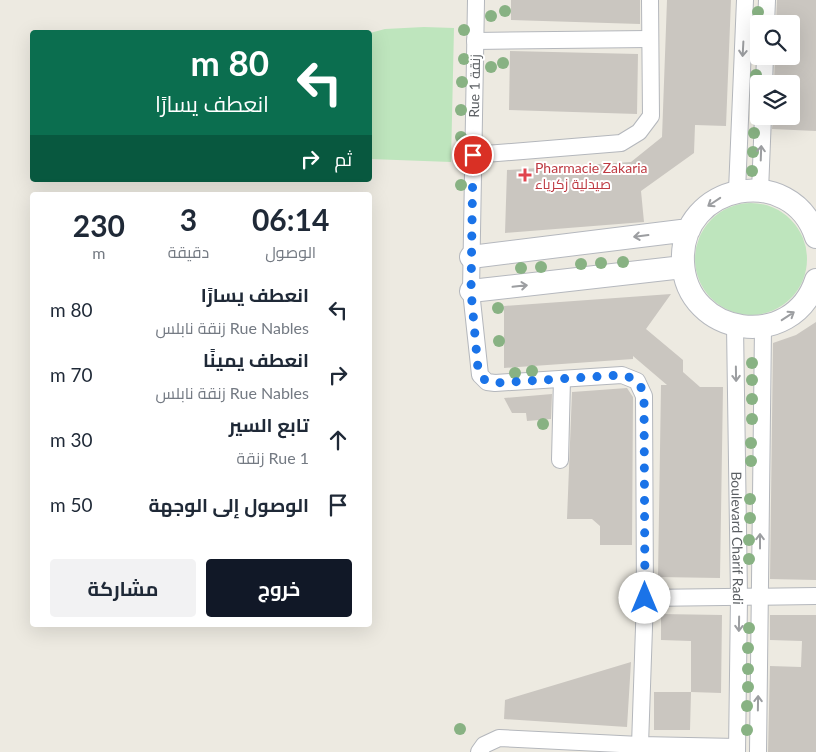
<!DOCTYPE html>
<html lang="ar">
<head>
<meta charset="utf-8">
<style>
	:root { --surface:#fff; --page:#f2f2f3; --text:#1f2937; --muted:#747a83; --accent:#111827 }
	body { margin:0; font-family:Lato,Cairo,sans-serif; background:var(--page); color:var(--text); direction:rtl; height:100vh; display:flex; flex-direction:column; font-size:19px; white-space:nowrap }
	* { box-sizing:border-box; margin:0 }
	p { font-size:16px; color:var(--muted) }
	.icon { flex:none; width:28px; height:28px; fill:none; stroke:currentColor; stroke-width:2; stroke-linecap:round; stroke-linejoin:round }
	.map { position:relative; flex:1; overflow:hidden; direction:ltr }
	.side { position:absolute; left:30px; top:192px; width:342px; height:435px; display:flex; flex-direction:column; background:var(--surface); border-radius:5px; box-shadow:0 5px 20px #0002; direction:rtl }
	.side>* { flex:none }
	.guide { position:absolute; left:30px; top:30px; width:342px; height:152px; border-radius:5px; box-shadow:0 5px 20px #0002; direction:rtl; background:#0b6e4f; color:#fff; overflow:hidden }
	.controls { position:absolute; left:750px; top:15px; display:grid; gap:10px }
	.controls a { display:grid; place-items:center; width:50px; height:50px; border-radius:5px; background:var(--surface); box-shadow:0 5px 20px #0002; font-size:25px }
	.pin { position:absolute; display:grid; place-items:center; width:42px; height:42px; color:#fff; margin:-21px; border:2px solid #fff; border-radius:50%; box-shadow:0 1px 5px #0007 }
	.me { position:absolute; width:55px; margin:-28px; rotate:0deg; stroke-linejoin:round; filter:drop-shadow(0 0 4px #0008) }
	.turn { display:flex; align-items:center; gap:18px; height:105px; padding:0 20px; font-size:22px }
	.turn .icon { width:65px; height:65px; stroke-width:2.5 }
	.turn b { display:block; font-size:35px; line-height:42px }
	.then { display:flex; align-items:center; height:48px; padding:0 20px; background:#0003; gap:10px; font-size:19px }
	.eta { display:flex; justify-content:space-evenly; align-items:center; height:85px; text-align:center }
	.eta b { font-size:30px; font-weight:700; line-height:35px }
	.button { display:flex; gap:10px; margin-top:auto; padding:10px 20px }
	.button a { flex:1; height:58px; border-radius:5px; background:var(--accent); color:#fff; font-size:20px; font-weight:700; line-height:58px; text-align:center }
	.button a+a { background:var(--page); color:var(--text) }
	ul { padding:0; list-style:none }
	li { display:flex; align-items:center; gap:15px; height:65px; padding:0 20px }
	li div { flex:1 }
	li b { display:block; font-size:19px }
	li em { font-style:normal }
	.map>svg:first-child { display:block }
	.green { fill:#bee5bd }
	.building { fill:#cac6c0 }
	.lines { fill:none; stroke-linecap:round; stroke-linejoin:round }
	.street-casing { stroke:#b4b7bc; stroke-width:18 }
	.secondary-casing { stroke:#b5b8be; stroke-width:24 }
	.street { stroke:#fff; stroke-width:16 }
	.secondary { stroke:#fff; stroke-width:22 }
	.tree { fill:#88b283 }
	.oneway { stroke:#9c9ea1 }
	.route { stroke:#1a73e8; stroke-width:9; stroke-dasharray:0 16.2 }
	.health-dot { fill:#e0444e; stroke:#fff; stroke-width:2 }
	.labels { text-anchor:middle; dominant-baseline:central; stroke-width:4; stroke-linejoin:round; paint-order:stroke }
	.street-label { font-size:14px; fill:#5a5e62; stroke:#fff }
	.health-label { font-size:14px; fill:#be3a42; stroke:#fff; text-anchor:start }
</style>
</head>
<body>
<div class="map">
<svg width="816" height="752" viewBox="0 0 816 752">
	<rect width="100%" height="100%" fill="#edeae1"/>
	<path class="green" d="M424,27L454,28L451,162L370,159V33L385,29Z
		M695 259a56 56 0 1 1 112 0a56 56 0 1 1-112 0Z"/>
	<path class="building" d="M511,0H640V24L511,20Z
		M667,0H731L726,126L695,125L694,153L641,191L644,222L505,233L507,170L631,162L662,137Z
		M777,0H816V131L772,129L773,116H791V84H774L775,56H791V24H776Z
		M510,51L638,54L637,114L509,110Z
		M671,294L646,329L683,360V372L700,387H723L720,578L658,577L661,385H667L633,356V359L504,368V306Z
		M816,322V580L770,579L773,343L796,335Z
		M627,388L633,397L632,545H600V526L592,519H567L572,392Z
		M552,394L551,419L527,421L526,413H512L504,398Z
		M661,614L722,615L721,693L691,692V641L661,640Z
		M770,615H816V752H768L770,666L801,667L802,641L770,640Z
		M631,662L627,727L504,719L505,700Z
		M654,692H691L690,730H654Z"/>
	<g class="lines">
		<defs>
			<g id="street">
				<path d="M476,0L471,291L480,375L487,382L495,383L622,375L637,381L644,396L645,598L640,745"/>
				<path d="M766,24L767,0"/>
				<path d="M475,41L649,39"/>
				<path d="M764,84L765,56"/>
				<path d="M473,155L621,143L639,132L651,116L650,0"/>
				<path d="M737,191L745,0"/>
				<path d="M760,191L763,116"/>
				<path id="s1" d="M735,326L739,597L737,752"/>
				<path d="M560,460L562,379"/>
				<path d="M645,598L816,596"/>
				<path d="M479,752L484,745L499,738L640,745L737,747"/>
				<path d="M758,752L763,327"/>
			</g>
			<path id="secondary" d="M816,237C792,162 679,183 683,262C686,337 793,352 816,280
				M471,257L689,230
				M471,291L683,267"/>
		</defs>
		<use href="#street" class="street-casing"/>
		<use href="#secondary" class="secondary-casing"/>
		<use href="#street" class="street"/>
		<use href="#secondary" class="secondary"/>
	</g>
	<g class="tree">
		<circle cx="505" cy="11" r="6"/>
		<circle cx="758" cy="12" r="6"/>
		<circle cx="491" cy="16" r="6"/>
		<circle cx="464" cy="30" r="6"/>
		<circle cx="464" cy="59" r="6"/>
		<circle cx="503" cy="63" r="6"/>
		<circle cx="491" cy="67" r="6"/>
		<circle cx="756" cy="75" r="6"/>
		<circle cx="462" cy="82" r="6"/>
		<circle cx="461" cy="110" r="6"/>
		<circle cx="754" cy="133" r="6"/>
		<circle cx="461" cy="137" r="6"/>
		<circle cx="753" cy="152" r="6"/>
		<circle cx="461" cy="161" r="6"/>
		<circle cx="752" cy="171" r="6"/>
		<circle cx="461" cy="185" r="6"/>
		<circle cx="623" cy="262" r="6"/>
		<circle cx="601" cy="263" r="6"/>
		<circle cx="581" cy="264" r="6"/>
		<circle cx="541" cy="267" r="6"/>
		<circle cx="521" cy="268" r="6"/>
		<circle cx="498" cy="308" r="6"/>
		<circle cx="499" cy="341" r="6"/>
		<circle cx="752" cy="363" r="6"/>
		<circle cx="532" cy="371" r="6"/>
		<circle cx="515" cy="373" r="6"/>
		<circle cx="752" cy="380" r="6"/>
		<circle cx="752" cy="399" r="6"/>
		<circle cx="752" cy="419" r="6"/>
		<circle cx="543" cy="424" r="6"/>
		<circle cx="751" cy="443" r="6"/>
		<circle cx="751" cy="461" r="6"/>
		<circle cx="750" cy="499" r="6"/>
		<circle cx="750" cy="518" r="6"/>
		<circle cx="749" cy="540" r="6"/>
		<circle cx="749" cy="559" r="6"/>
		<circle cx="749" cy="628" r="6"/>
		<circle cx="748" cy="648" r="6"/>
		<circle cx="748" cy="669" r="6"/>
		<circle cx="748" cy="687" r="6"/>
		<circle cx="747" cy="706" r="6"/>
		<circle cx="460" cy="729" r="6"/>
		<circle cx="747" cy="730" r="6"/>
	</g>
	<defs><path id="oneway-shaft" d="M-6 0H5M1.5-3L5.5 0L1.5 3" fill="none" stroke-width="1.6" stroke-linecap="round" stroke-linejoin="round" transform="scale(1.25)"/></defs>
	<g class="oneway">
		<use href="#oneway-shaft" transform="translate(743 49) rotate(93)"/>
		<use href="#oneway-shaft" transform="translate(761 153) rotate(-88)"/>
		<use href="#oneway-shaft" transform="translate(714 202) rotate(146)"/>
		<use href="#oneway-shaft" transform="translate(641 236) rotate(173)"/>
		<use href="#oneway-shaft" transform="translate(520 286) rotate(-6)"/>
		<use href="#oneway-shaft" transform="translate(788 316) rotate(-33)"/>
		<use href="#oneway-shaft" transform="translate(736 374) rotate(89)"/>
		<use href="#oneway-shaft" transform="translate(760 541) rotate(-90)"/>
		<use href="#oneway-shaft" transform="translate(739 624) rotate(91)"/>
		<use href="#oneway-shaft" transform="translate(758 703) rotate(-89)"/>
	</g>
	<g class="lines">
		<path class="route" d="M473,155L471,291L478,369C481,378 485,382 495,383L622,375C635,378 641,383 644,396L645,598"/>
	</g>
	<path class="health-dot" d="M522.5 167.5h5v5h5v5h-5v5h-5v-5h-5v-5h5z"/>
	<g class="labels">
		<g class="street-label">
			<text transform="translate(474 86) rotate(-89)">Rue 1 زنقة</text>
			<text stroke="none"><textPath href="#s1" startOffset="212">Boulevard Charif Radi</textPath></text>
		</g>
		<g class="health-label">
			<text x="535" y="167">Pharmacie Zakaria<tspan x="535" dy="16">صيدلية زكرياء</tspan></text>
		</g>
	</g>
</svg>
<div class="controls">
<a><svg class="icon" aria-label="search" viewBox="0 0 24 24"><circle cx="10" cy="10" r="6"/><path d="M15 15l6 6"/></svg></a>
<a><svg class="icon" aria-label="layers" viewBox="0 0 24 24"><path d="M12 4l9 5-9 5-9-5zM3 14l9 5 9-5"/></svg></a>
</div>
<div class="pin" style="left:473px;top:155px;background:#d93025"><svg class="icon" aria-label="arrive" viewBox="0 0 24 24"><path d="M6 21V4h12l-3 4 3 4H6"/></svg></div>
<svg class="me" style="left:645px;top:598px" viewBox="-20 -20 40 40"><circle r="19" fill="#fff"/><path d="M0-13L10 11 0 6-10 11z" fill="#1a73e8"/></svg>
<div class="guide">
<div class="turn"><svg class="icon" aria-label="left" viewBox="0 0 24 24"><path d="M17 20v-9H6M10 6l-5 5 5 5"/></svg><div><b>80 m</b>انعطف يسارًا</div></div>
<div class="then">ثم<svg class="icon" aria-label="right" viewBox="0 0 24 24"><path d="M7 20v-9h11M14 6l5 5-5 5"/></svg></div>
</div>
<section class="side">
<div class="eta">
<div><b>06:14</b><p>الوصول</p></div>
<div><b>3</b><p>دقيقة</p></div>
<div><b>230</b><p>m</p></div>
</div>
<ul>
<li><svg class="icon" aria-label="left" viewBox="0 0 24 24"><path d="M17 20v-9H6M10 6l-5 5 5 5"/></svg><div><b>انعطف يسارًا</b><p>Rue Nables زنقة نابلس</p></div><em>80 m</em></li>
<li><svg class="icon" aria-label="right" viewBox="0 0 24 24"><path d="M7 20v-9h11M14 6l5 5-5 5"/></svg><div><b>انعطف يمينًا</b><p>Rue Nables زنقة نابلس</p></div><em>70 m</em></li>
<li><svg class="icon" aria-label="ahead" viewBox="0 0 24 24"><path d="M12 20V5M6 11l6-6 6 6"/></svg><div><b>تابع السير</b><p>Rue 1 زنقة</p></div><em>30 m</em></li>
<li><svg class="icon" aria-label="arrive" viewBox="0 0 24 24"><path d="M6 21V4h12l-3 4 3 4H6"/></svg><div><b>الوصول إلى الوجهة</b></div><em>50 m</em></li>
</ul>
<div class="button"><a>خروج</a><a>مشاركة</a></div>
</section>
</div>
</body>
</html>
